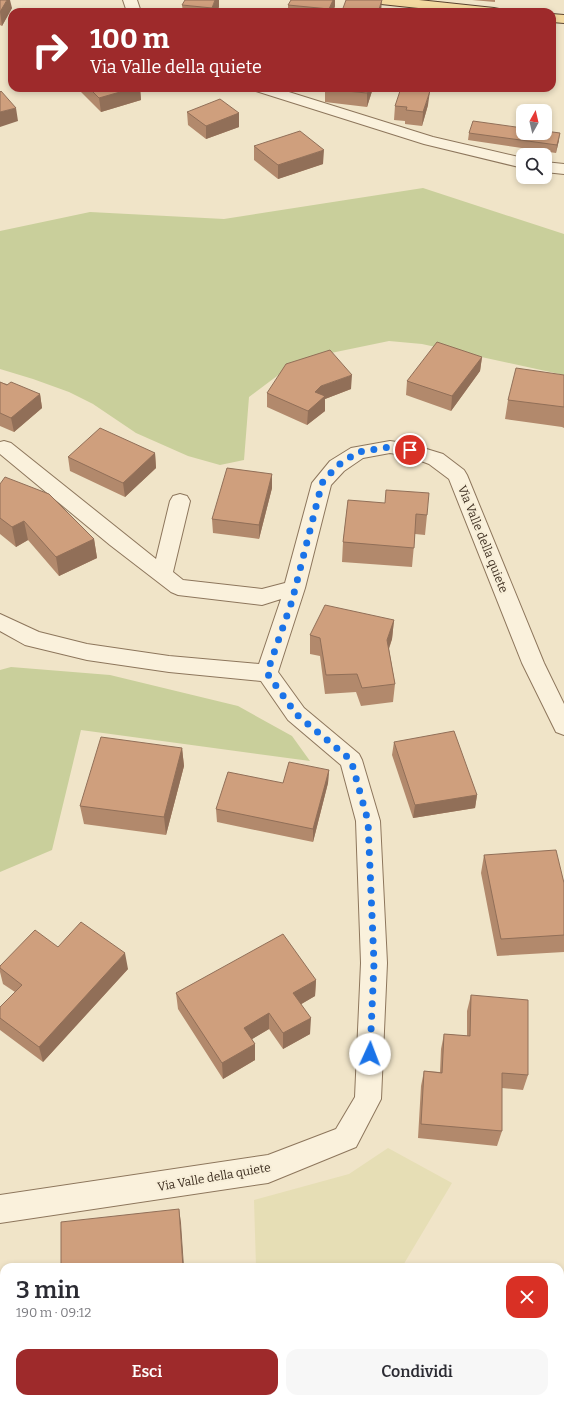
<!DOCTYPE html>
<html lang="it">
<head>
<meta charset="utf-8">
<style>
	:root { --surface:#fff; --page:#f7f7f7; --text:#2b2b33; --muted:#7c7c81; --accent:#9e2a2b }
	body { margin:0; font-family:Bitter,serif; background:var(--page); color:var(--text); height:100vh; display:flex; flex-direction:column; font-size:15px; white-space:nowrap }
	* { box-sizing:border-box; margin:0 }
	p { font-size:13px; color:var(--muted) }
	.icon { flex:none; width:22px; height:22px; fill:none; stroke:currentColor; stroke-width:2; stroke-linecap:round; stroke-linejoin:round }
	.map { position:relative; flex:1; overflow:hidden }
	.sheet { position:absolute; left:0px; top:1263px; width:564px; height:140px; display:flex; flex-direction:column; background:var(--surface); border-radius:12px 12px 0 0; box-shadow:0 2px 6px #0003 }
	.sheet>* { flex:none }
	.guide { position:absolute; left:8px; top:8px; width:548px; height:84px; border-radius:12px; box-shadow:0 2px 6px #0003; background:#9e2a2b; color:#fff; overflow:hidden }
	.needle { width:26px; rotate:8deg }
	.tools { position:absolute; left:516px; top:104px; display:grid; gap:8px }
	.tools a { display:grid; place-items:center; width:36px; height:36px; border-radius:8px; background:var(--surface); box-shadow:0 2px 6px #0003; font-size:20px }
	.pin { position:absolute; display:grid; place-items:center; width:34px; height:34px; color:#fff; margin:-17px; border:2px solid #fff; border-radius:50%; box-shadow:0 1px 4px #0007 }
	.me { position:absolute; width:44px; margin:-22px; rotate:2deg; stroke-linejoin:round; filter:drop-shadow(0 0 3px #0008) }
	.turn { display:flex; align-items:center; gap:14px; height:84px; padding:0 16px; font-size:18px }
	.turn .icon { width:52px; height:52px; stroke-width:2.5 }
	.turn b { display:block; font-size:28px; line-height:34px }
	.round { display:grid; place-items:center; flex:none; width:42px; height:42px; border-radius:12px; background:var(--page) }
	.summary { display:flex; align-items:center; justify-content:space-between; height:68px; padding:0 16px }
	h1 { font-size:24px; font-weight:600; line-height:30px }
	.primary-button { display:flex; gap:8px; margin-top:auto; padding:8px 16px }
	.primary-button a { flex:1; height:46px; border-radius:12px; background:var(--accent); color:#fff; font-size:16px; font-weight:600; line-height:46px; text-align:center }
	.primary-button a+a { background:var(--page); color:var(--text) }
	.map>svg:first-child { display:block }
	.farmland { fill:#e6deb5 }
	.green { fill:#c9cf9b }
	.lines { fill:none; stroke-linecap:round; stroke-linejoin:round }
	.minor-casing { stroke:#8d765c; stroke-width:2 }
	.primary-casing { stroke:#5b4430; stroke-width:2 }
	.minor { fill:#faf1dc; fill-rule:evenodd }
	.primary { fill:#f3d9a0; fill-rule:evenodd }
	.wall { fill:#b2896c }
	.shaded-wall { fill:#916f58 }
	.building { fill:#cf9f7d; stroke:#916f58 }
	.route { stroke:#1a73e8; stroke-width:7; stroke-dasharray:0 12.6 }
	.labels { text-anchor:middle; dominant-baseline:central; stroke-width:4; stroke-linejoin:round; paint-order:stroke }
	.street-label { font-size:12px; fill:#3d2e20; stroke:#f7eed8 }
</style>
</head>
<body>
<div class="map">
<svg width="564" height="1403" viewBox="0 0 564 1403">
	<rect width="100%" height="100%" fill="#f0e4c8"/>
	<path class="farmland" d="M388,1148L452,1183L402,1267H256L254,1200L349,1174Z
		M4,1376V1399H300L297,1403H0V1378Z"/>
	<path class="green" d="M423,188L564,234V375L422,344L389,341L331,353L281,373L249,397L244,460L220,465L188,456L136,433L93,404L69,392L33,379L0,369V231L90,212L224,219Z
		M11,667L110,675L238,706L292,736L310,761L81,730L52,850L0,872V670Z"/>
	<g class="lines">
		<defs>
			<path id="minor" d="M123,0H137L141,12H127Z
				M254,88H276L433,137L523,158V168L424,144L256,91Z
				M545,162L564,164V174L545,172Z
				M4,441L11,443L156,559L170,501L173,496L180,494L187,496L190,501L173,572L183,580L262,589L285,583L312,483L330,461L351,448L390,441L410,444L443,454L464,470L467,475L544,663L564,704V735L556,732L522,663L449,479L429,464L408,456L390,453L363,458L344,471L331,485L305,588L278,672L304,708L359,754L362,760L380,821L387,963L381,1099L356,1147L268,1183L0,1223V1195L268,1155L336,1129L355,1097L361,963L356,821L341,765L288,720L261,681L169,672L87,660L25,645L0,631V614L39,632L87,644L169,656L259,664L281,599L262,605L178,595L171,592L110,545L0,454V442Z"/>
			<path id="primary" d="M374,0H419L494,8L499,9L501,12H456L381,4L376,3Z
				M552,14L564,15V23L552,22Z"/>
		</defs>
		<use href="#minor" class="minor-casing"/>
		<use href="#primary" class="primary-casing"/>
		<use href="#minor" class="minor"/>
		<use href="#primary" class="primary"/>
	</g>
	<path class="wall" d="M0,0L12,8L2,26L0,25Z
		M472,0H495V2Z
		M182,5L219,7L216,12H183Z
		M288,5L335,6L333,12H288Z
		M77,88H140L141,100L101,112Z
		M373,88L367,107L325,102V89Z
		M489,88H523L522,91Z
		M428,105L422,126L405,124V121L394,120L395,106Z
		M187,112L239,113V127L206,139L188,125Z
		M469,133L559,140L556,153L468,140Z
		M254,146L323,164L278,179L254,160Z
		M482,357L480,371L451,411L406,395L407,381Z
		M564,375V428L562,427L505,419L508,400Z
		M0,382L40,394L42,408L14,432L0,426Z
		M351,389L325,399V411L307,425L267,407V393Z
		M155,453L156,468L125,497L70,471L68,457Z
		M272,474V488L259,539L213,533L212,519Z
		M0,484L94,539L97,558L59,576L28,540L16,547L0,534Z
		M348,500L427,515L425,535L415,534L412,567L342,562L343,542Z
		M394,620L392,639L389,649L395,684L393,702L361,706L356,692L325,694L320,656L310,654V635Z
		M394,742L477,795L475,808L413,818L392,755Z
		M182,748L184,766L166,835L84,824L80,806Z
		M329,770L328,783L313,842L217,822L216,809L283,783Z
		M484,855L564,883V952L497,956L481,873Z
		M58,947L128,969L43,1062L0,1030V1007L15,992L3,984L0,972V966Z
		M316,980L315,996L301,1004L310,1034L283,1049L269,1029L252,1039L255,1044V1060L223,1079L178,1009L176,993Z
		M471,995L528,1075L523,1090L502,1088V1131L497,1146L418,1138L421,1086L424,1071L440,1072L441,1049L444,1034L467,1036V1011Z
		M405,1399H542L539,1403H411Z"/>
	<path class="shaded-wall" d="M7,0H10L12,8L2,26L0,12Z
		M215,0H219V7L216,12H212V8Z
		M333,0H335V6L333,12H329V9Z
		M382,0L381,12H378Z
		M134,88H140L141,100L101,112L99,98Z
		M369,88H373L367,107V93Z
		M430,91L428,105L422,126L423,112Z
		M16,108L18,121L0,127V112Z
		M239,113V127L206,139V126Z
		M560,133L559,140L556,153L557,145Z
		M324,150L323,164L278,179V165Z
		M482,357L480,371L451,411L452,396Z
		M352,375L351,389L325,399V411L307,425L308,411L315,392L321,386Z
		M40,394L42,408L14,432L11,418Z
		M155,453L156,468L125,497L123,483Z
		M272,474V488L259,539V525Z
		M24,521L28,540L16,547L12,527Z
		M94,539L97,558L59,576L56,557Z
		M394,620L392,639L385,659L387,640Z
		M182,748L184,766L166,835L164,817Z
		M329,770L328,783L313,842V829Z
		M477,795L475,808L413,818L415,805Z
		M125,953L128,969L43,1062L39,1047Z
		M316,980L315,996L293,1009V993Z
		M269,1013V1029L244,1044V1028Z
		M311,1018L310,1034L283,1049V1033Z
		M255,1044V1060L223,1079L222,1063Z
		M179,1209L181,1223L184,1267H183Z"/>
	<path class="building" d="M0,0H7L0,12Z
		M185,0H215L212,8L182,5Z
		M291,0H333L329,9L288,5Z
		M346,0H382L378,12H353L342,11Z
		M489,10L510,12H488Z
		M157,11L167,12H156Z
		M89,88H134L99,98Z
		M325,88H369L367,93L325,89Z
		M401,88L430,91L423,112L406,110L407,107L395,106Z
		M1,91L16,108L0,112V92Z
		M220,99L239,113L206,126L187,112Z
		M473,121L523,128V133H545V131L560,133L557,145L469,133Z
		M300,131L324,150L278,165L254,146Z
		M437,342L482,357L452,396L407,381Z
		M330,350L352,375L321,386L315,392L325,396L308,411L267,393L286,364Z
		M516,368L564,375V407L508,400Z
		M0,382L7,385L11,382L40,394L11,418L0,413Z
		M100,428L155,453L123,483L68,457Z
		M227,468L272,474L259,525L212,519Z
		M5,477L49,494L94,539L56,557L24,521L12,527L0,518V484Z
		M386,490L429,493L427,515L416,514L414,548L343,542L348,500L385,503Z
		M325,605L394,620L387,640L395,684L362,688L357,674L326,675L320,638L310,635Z
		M454,731L477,795L415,805L394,742Z
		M101,737L182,748L164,817L80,806Z
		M289,762L329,770L313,829L216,809L228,772L283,783Z
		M556,850L564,883V935L501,939L484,855Z
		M81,922L125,953L39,1047L0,1018V1007L22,985L0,968V966L35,930L58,947Z
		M283,934L316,980L293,993L311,1018L283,1033L269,1013L244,1028L255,1044L222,1063L176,993Z
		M471,995L528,1000V1075L502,1073V1131L421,1124L424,1071L442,1073L444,1034L470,1036Z
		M179,1209L183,1267H61V1222Z
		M422,1399H541L539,1403H428Z"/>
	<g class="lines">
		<path class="route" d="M370,1054L374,963L368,821L351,760L296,714L267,673L292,601L322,483L337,466L358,452L390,447L410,450"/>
	</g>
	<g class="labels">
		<g class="street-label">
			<text transform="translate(483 539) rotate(68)">Via Valle della quiete</text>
			<text transform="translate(214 1177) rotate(-10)">Via Valle della quiete</text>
		</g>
	</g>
</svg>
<div class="tools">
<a><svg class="needle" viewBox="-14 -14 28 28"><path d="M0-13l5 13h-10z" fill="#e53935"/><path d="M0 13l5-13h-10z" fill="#7c7c81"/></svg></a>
<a><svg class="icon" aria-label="search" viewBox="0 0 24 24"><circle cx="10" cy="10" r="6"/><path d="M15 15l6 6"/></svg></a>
</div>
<div class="pin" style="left:410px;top:450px;background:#d93025"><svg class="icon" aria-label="arrive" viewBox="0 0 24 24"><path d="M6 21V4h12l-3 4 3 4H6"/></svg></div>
<svg class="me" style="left:370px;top:1054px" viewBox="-20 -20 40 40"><circle r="19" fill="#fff"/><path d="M0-13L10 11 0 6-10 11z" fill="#1a73e8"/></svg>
<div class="guide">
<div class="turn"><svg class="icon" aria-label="right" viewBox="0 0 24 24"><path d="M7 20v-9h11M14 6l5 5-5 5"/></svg><div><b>100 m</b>Via Valle della quiete</div></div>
</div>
<section class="sheet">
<div class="summary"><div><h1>3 min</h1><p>190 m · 09:12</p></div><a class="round" style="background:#d93025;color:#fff"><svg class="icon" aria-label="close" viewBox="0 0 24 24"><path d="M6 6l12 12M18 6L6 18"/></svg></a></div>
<div class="primary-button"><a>Esci</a><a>Condividi</a></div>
</section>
</div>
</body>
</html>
